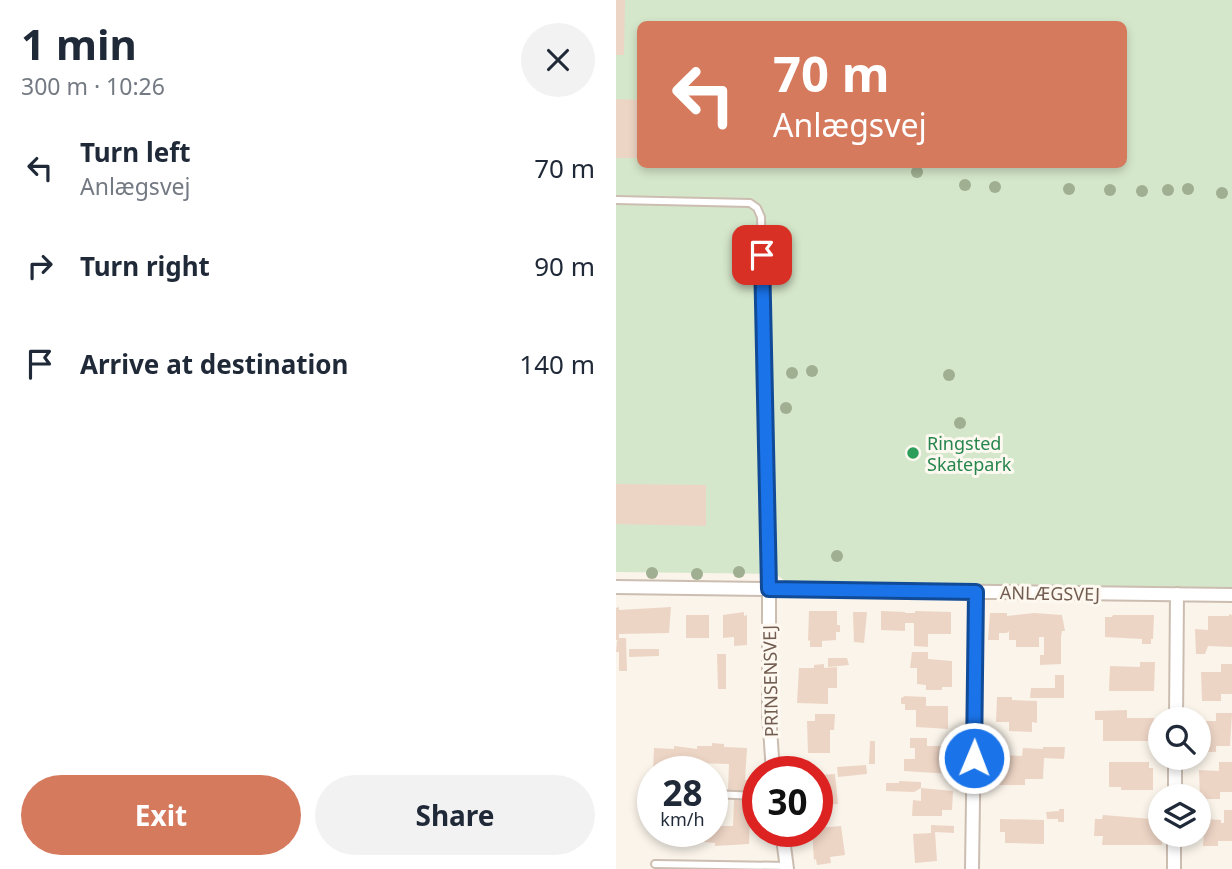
<!DOCTYPE html>
<html lang="en">
<head>
<meta charset="utf-8">
<style>
	:root { --surface:#fff; --page:#f2f2f3; --text:#1f2937; --muted:#747a83; --accent:#d67a5e }
	body { margin:0; font-family:"Noto Sans",sans-serif; background:var(--page); color:var(--text); height:100vh; display:flex; flex-direction:column; font-size:26px; white-space:nowrap }
	* { box-sizing:border-box; margin:0 }
	p { font-size:23px; color:var(--muted) }
	.icon { flex:none; width:38px; height:38px; fill:none; stroke:currentColor; stroke-width:2; stroke-linecap:round; stroke-linejoin:round }
	.map { position:relative; flex:1; overflow:hidden }
	.panel { display:flex; flex-direction:column; background:var(--surface); width:616px }
	.panel>* { flex:none }
	.banner { position:absolute; left:21px; top:21px; width:490px; height:147px; border-radius:10px; box-shadow:0 4px 10px #0003; background:#d67a5e; color:#fff; overflow:hidden }
	.tools { position:absolute; left:532px; top:707px; display:grid; gap:14px }
	.tools a { display:grid; place-items:center; width:63px; height:63px; border-radius:50%; background:var(--surface); box-shadow:0 4px 10px #0003; font-size:35px }
	.speed { position:absolute; left:21px; top:756px; display:flex; gap:14px; font-size:35px; font-weight:700; text-align:center }
	.speed>* { display:grid; place-content:center; width:91px; height:91px; border-radius:50%; background:var(--surface); box-shadow:0 4px 10px #0003; line-height:1 }
	.speed small { font-size:18px; font-weight:400 }
	.speed .limit { border:10px solid #d22; background:#fff; color:#111 }
	.pin { position:absolute; display:grid; place-items:center; width:60px; height:60px; color:#fff; margin:-30px; border-radius:14px; box-shadow:0 4px 10px #0006 }
	.me { position:absolute; width:77px; margin:-38px; rotate:1deg; stroke-linejoin:round; filter:drop-shadow(0 0 5px #0008) }
	.turn { display:flex; align-items:center; gap:24px; height:147px; padding:0 21px; font-size:32px }
	.turn .icon { width:91px; height:91px; stroke-width:2.5 }
	.turn b { display:block; font-size:49px; line-height:60px }
	.round { display:grid; place-items:center; flex:none; width:74px; height:74px; border-radius:37px; background:var(--page) }
	.overview { display:flex; align-items:center; justify-content:space-between; height:119px; padding:0 21px }
	h1 { font-size:42px; font-weight:700; line-height:52px }
	.button { display:flex; gap:14px; margin-top:auto; padding:14px 21px }
	.button a { flex:1; height:80px; border-radius:42px; background:var(--accent); color:#fff; font-size:28px; font-weight:700; line-height:80px; text-align:center }
	.button a+a { background:var(--page); color:var(--text) }
	ul { padding:0; list-style:none }
	li { display:flex; align-items:center; gap:21px; height:98px; padding:0 21px }
	li div { flex:1 }
	li b { display:block; font-size:26px }
	li em { font-style:normal }
	main { display:flex; flex:1; min-height:0 }
	.map>svg:first-child { display:block }
	.green { fill:#d5e7ca; fill-rule:evenodd }
	.building { fill:#edd5c5 }
	.lines { fill:none; stroke-linecap:round; stroke-linejoin:round }
	.service-casing { stroke:#ccbdb1; stroke-width:10 }
	.minor-casing { stroke:#ccbdb1; stroke-width:16 }
	.service { stroke:#fff; stroke-width:6 }
	.minor { stroke:#fff; stroke-width:12 }
	.tree { fill:#a0af91 }
	.route-casing { stroke:#114b97; stroke-width:18 }
	.route { stroke:#1a73e8; stroke-width:12 }
	.leisure-dot { fill:#2e9e5b; stroke:#fdf8f0; stroke-width:2.5 }
	.labels { text-anchor:middle; dominant-baseline:central; stroke-width:6; stroke-linejoin:round; paint-order:stroke }
	.leisure-label { font-size:18px; fill:#27864d; stroke:#fdf8f0; text-anchor:start }
	.street-label { font-size:18px; fill:#725d50; stroke:#fdf8f0 }
</style>
</head>
<body>
<main>
<section class="panel">
<div class="overview"><div><h1>1 min</h1><p>300 m · 10:26</p></div><a class="round"><svg class="icon" aria-label="close" viewBox="0 0 24 24"><path d="M6 6l12 12M18 6L6 18"/></svg></a></div>
<ul>
<li><svg class="icon" aria-label="left" viewBox="0 0 24 24"><path d="M17 20v-9H6M10 6l-5 5 5 5"/></svg><div><b>Turn left</b><p>Anlægsvej</p></div><em>70 m</em></li>
<li><svg class="icon" aria-label="right" viewBox="0 0 24 24"><path d="M7 20v-9h11M14 6l5 5-5 5"/></svg><div><b>Turn right</b></div><em>90 m</em></li>
<li><svg class="icon" aria-label="arrive" viewBox="0 0 24 24"><path d="M6 21V4h12l-3 4 3 4H6"/></svg><div><b>Arrive at destination</b></div><em>140 m</em></li>
</ul>
<div class="button"><a>Exit</a><a>Share</a></div>
</section>
<div class="map">
<svg width="616" height="869" viewBox="0 0 616 869">
	<rect width="100%" height="100%" fill="#faf4ea"/>
	<path class="green" d="M0,0H616V588L169,581L160,574L0,572ZM24,24H508V164H24Z"/>
	<path class="building" d="M0,0H9L8,55H0Z
		M0,99L24,100V158H0Z
		M0,484L90,485V526L0,524Z
		M3,607V610L55,607L53,633L3,634V638H10L11,671H3V652H0L1,641H3L0,640V608Z
		M193,611H221V625H224V632H220V640L206,641V647H194V640L192,641Z
		M265,611L289,612V613H299V611L335,612V634H312V647L298,646V623H289V631L265,630Z
		M128,612V616L131,615V645L118,646V637L107,638V615Z
		M237,612H251L248,643L238,642Z
		M374,613H391V616L418,613L446,615L449,631H446L445,637V664L424,665V655H428V637H423V647H400V640H393V631L391,633H383V640H372Z
		M613,614L616,615V647L592,646L589,654H580L579,629L592,630V616H613Z
		M70,615H93V638H70Z
		M497,615H538L537,639H535V644H526V639L489,637V617H496Z
		M13,649H43V656L13,657Z
		M296,652H312V659L336,661V687H326V690H310V685L301,684V668H294Z
		M101,654H110V689H102Z
		M212,658H231L233,665L212,667Z
		M524,662H539L538,691H493L494,666L524,667Z
		M208,664V668L221,667V688H212V704L181,703L183,668H198V665Z
		M605,664H616V694H605V701H586L585,672H605Z
		M439,675H448V698H414L415,688H439Z
		M289,696L310,697V706H332V729L300,727V710H289V704H285V698Z
		M381,697H396V700L421,701V723L416,722V732L393,731V722H380Z
		M511,710V718H538V741H487V720H479V711Z
		M600,713H616L614,746H600V752H584V721H600Z
		M199,714H219L218,730H214V753H192L191,721H199Z
		M294,738H311V746H336L335,774L288,771V759H299V748H294Z
		M254,741H259V764H253Z
		M96,743L108,744V747L131,748L129,780H133L132,792L112,791L113,764L81,763L80,768L54,766V772H37L38,748L58,749V746L81,749V746H96Z
		M427,747H449L448,759L428,758L427,779H409V785H383V778H375L376,755L406,756L407,748L427,749Z
		M493,762H533V768H537V790H505V787H493Z
		M603,762H616V792H604V799H584L583,770L603,771Z
		M250,765L251,774L222,777L221,767Z
		M219,774L222,804L201,805V775Z
		M283,781L305,782V788L298,792L270,791V783H283Z
		M305,788L337,791L336,810H326V816H296L297,800L305,801Z
		M118,800H138V812H134L133,844L99,846V843L88,842L89,831H96V826H117Z
		M443,809H448V822H442V819H431L430,812L443,811Z
		M608,810H616V841H602V846H587L589,819L605,820V823H608Z
		M487,815L536,819L535,829L544,830V835H546V845H486L487,836H478L479,819H486Z
		M384,819L428,820V844L389,843V832H384Z
		M315,825L338,826V833L319,832L321,861L299,863L297,834L315,833Z
		M225,826L229,855L214,857L215,863L201,865L200,859L198,860L196,831H201V828Z
		M37,831H82V838H80V842L73,841V837L71,840H59V837L37,836Z"/>
	<g class="lines">
		<defs>
			<path id="service" d="M0,200L134,203L141,208L145,217L153,589
				M96,794L142,796
				M39,864L171,866"/>
			<path id="minor" d="M0,587L616,595
				M153,589V714L157,772
				M560,719L561,594
				M559,796V758
				M166,831L171,869
				M356,869L360,592
				M558,869V835"/>
		</defs>
		<use href="#service" class="service-casing"/>
		<use href="#minor" class="minor-casing"/>
		<use href="#service" class="service"/>
		<use href="#minor" class="minor"/>
	</g>
	<g class="tree">
		<circle cx="301" cy="172" r="6"/>
		<circle cx="349" cy="185" r="6"/>
		<circle cx="379" cy="187" r="6"/>
		<circle cx="453" cy="189" r="6"/>
		<circle cx="572" cy="189" r="6"/>
		<circle cx="494" cy="190" r="6"/>
		<circle cx="552" cy="190" r="6"/>
		<circle cx="526" cy="191" r="6"/>
		<circle cx="606" cy="193" r="6"/>
		<circle cx="196" cy="371" r="6"/>
		<circle cx="176" cy="373" r="6"/>
		<circle cx="333" cy="375" r="6"/>
		<circle cx="170" cy="408" r="6"/>
		<circle cx="344" cy="423" r="6"/>
		<circle cx="221" cy="556" r="6"/>
		<circle cx="123" cy="572" r="6"/>
		<circle cx="36" cy="573" r="6"/>
		<circle cx="81" cy="574" r="6"/>
	</g>
	<g class="lines">
		<defs>
			<path id="route" d="M146,255L153,589L360,592L358,758"/>
		</defs>
		<use href="#route" class="route-casing"/>
		<use href="#route" class="route"/>
	</g>
	<circle class="leisure-dot" cx="297" cy="453" r="7"/>
	<g class="labels">
		<g class="leisure-label">
			<text x="311" y="443">Ringsted<tspan x="311" dy="21">Skatepark</tspan></text>
		</g>
		<g class="street-label">
			<text transform="translate(434 593) rotate(1)">ANLÆGSVEJ</text>
			<text transform="translate(154 681) rotate(-91)">PRINSENSVEJ</text>
		</g>
	</g>
</svg>
<div class="tools">
<a><svg class="icon" aria-label="search" viewBox="0 0 24 24"><circle cx="10" cy="10" r="6"/><path d="M15 15l6 6"/></svg></a>
<a><svg class="icon" aria-label="layers" viewBox="0 0 24 24"><path d="M12 4l9 5-9 5-9-5zM3 14l9 5 9-5"/></svg></a>
</div>
<div class="speed"><div>28<small>km/h</small></div><div class="limit">30</div></div>
<div class="pin" style="left:146px;top:255px;background:#d93025"><svg class="icon" aria-label="arrive" viewBox="0 0 24 24"><path d="M6 21V4h12l-3 4 3 4H6"/></svg></div>
<svg class="me" style="left:358px;top:758px" viewBox="-20 -20 40 40"><circle r="17" fill="#1a73e8" stroke="#fff" stroke-width="3"/><path d="M0-11L8 9 0 5-8 9z" fill="#fff"/></svg>
<div class="banner">
<div class="turn"><svg class="icon" aria-label="left" viewBox="0 0 24 24"><path d="M17 20v-9H6M10 6l-5 5 5 5"/></svg><div><b>70 m</b>Anlægsvej</div></div>
</div>
</div>
</main>
</body>
</html>
